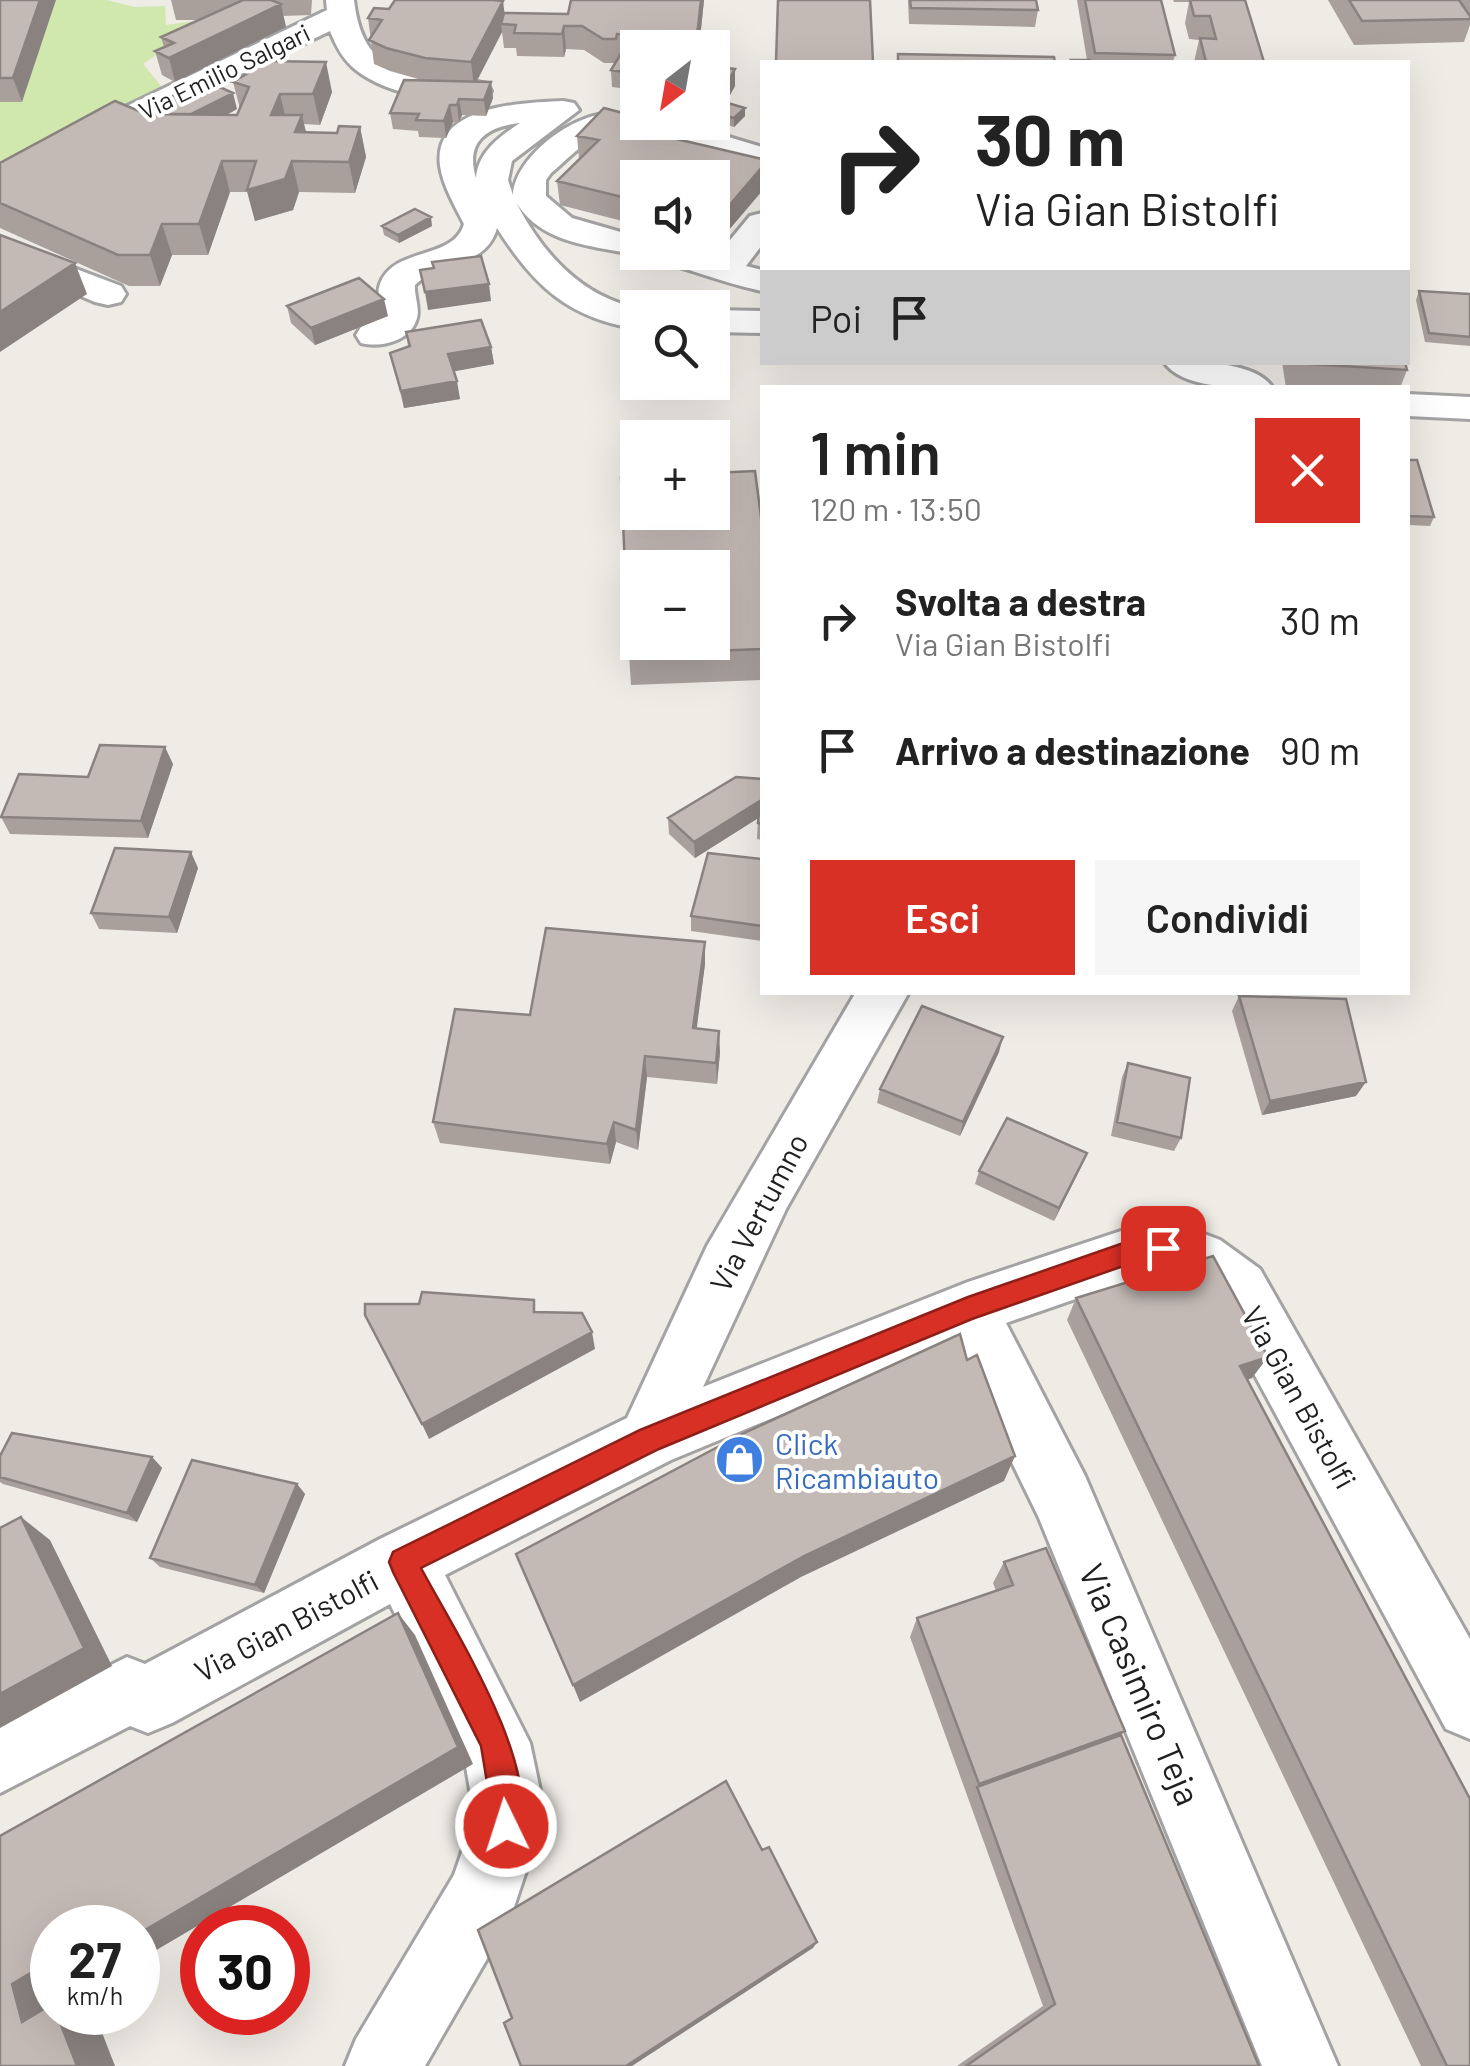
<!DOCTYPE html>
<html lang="it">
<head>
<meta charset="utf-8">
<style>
	:root { --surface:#fff; --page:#f6f6f6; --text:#222; --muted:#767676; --accent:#d93025 }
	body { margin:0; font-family:Barlow,sans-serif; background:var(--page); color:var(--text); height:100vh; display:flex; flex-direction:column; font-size:38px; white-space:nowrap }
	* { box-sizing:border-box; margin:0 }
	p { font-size:32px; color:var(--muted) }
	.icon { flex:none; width:55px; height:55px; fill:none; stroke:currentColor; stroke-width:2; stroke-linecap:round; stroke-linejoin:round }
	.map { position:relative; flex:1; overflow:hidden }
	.panel { position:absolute; left:760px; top:385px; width:650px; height:610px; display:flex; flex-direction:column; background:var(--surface); border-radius:0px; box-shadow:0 10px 40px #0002 }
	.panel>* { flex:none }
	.hud { position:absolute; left:760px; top:60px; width:650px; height:305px; border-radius:0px; box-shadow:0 10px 40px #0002; background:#fff; color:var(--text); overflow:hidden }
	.needle { width:65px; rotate:211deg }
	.fabs { position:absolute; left:620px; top:30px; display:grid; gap:20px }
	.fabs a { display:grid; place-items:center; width:110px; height:110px; border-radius:0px; background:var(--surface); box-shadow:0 10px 40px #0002; font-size:50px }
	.speed { position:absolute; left:30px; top:1905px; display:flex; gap:20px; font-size:50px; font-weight:700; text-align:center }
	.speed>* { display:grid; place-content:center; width:130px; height:130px; border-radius:50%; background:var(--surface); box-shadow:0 10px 40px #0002; line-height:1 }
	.speed small { font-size:25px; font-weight:400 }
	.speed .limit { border:15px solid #d22; background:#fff; color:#111 }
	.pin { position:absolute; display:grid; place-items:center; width:85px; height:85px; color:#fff; margin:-42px; border-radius:20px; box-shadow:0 5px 15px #0006 }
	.me { position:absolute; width:110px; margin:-55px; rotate:356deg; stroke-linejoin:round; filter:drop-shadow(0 0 8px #0008) }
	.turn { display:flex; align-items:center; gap:35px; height:210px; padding:0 50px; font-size:45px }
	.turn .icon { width:130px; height:130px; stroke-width:2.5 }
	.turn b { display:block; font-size:70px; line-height:85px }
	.then { display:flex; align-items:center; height:95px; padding:0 50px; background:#0003; gap:20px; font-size:38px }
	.round { display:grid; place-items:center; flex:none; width:105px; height:105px; border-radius:0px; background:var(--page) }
	.overview { display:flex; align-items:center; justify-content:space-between; height:170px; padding:0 50px }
	h1 { font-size:60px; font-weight:600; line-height:75px }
	.action { display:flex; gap:20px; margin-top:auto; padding:20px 50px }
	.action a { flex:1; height:115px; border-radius:0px; background:var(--accent); color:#fff; font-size:40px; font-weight:600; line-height:115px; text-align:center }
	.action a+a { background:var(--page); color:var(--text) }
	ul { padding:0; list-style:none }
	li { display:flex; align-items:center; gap:30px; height:130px; padding:0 50px }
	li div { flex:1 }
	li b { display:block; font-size:38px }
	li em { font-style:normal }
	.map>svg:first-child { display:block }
	.grass { fill:#d0e8ad }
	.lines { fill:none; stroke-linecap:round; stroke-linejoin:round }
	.minor-casing { stroke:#a3a3a3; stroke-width:6 }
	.minor { fill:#fff; fill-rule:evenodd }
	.wall { fill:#a9a09c }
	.shaded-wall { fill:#89827f }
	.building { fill:#c4bab5; stroke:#89827f; stroke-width:2.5; fill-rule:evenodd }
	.route { fill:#d93025; stroke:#8d1f18; stroke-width:2.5 }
	.labels { text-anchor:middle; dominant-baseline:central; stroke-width:8; stroke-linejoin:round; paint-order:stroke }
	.far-street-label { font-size:25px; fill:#1f1f1f; stroke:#fff }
	.street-label { font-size:30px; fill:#1f1f1f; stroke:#fff }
	.shop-label { font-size:30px; fill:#366cbe; stroke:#fff; text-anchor:start }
	.near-street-label { font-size:35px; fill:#1f1f1f; stroke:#fff }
</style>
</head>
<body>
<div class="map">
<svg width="1470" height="2066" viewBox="0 0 1470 2066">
	<rect width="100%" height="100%" fill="#efebe5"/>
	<path class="grass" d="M56,0H107L135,7L165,6L166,25L208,19L143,64L166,92L0,171V102L22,101Z"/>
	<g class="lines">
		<defs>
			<path id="minor" d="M326,0H354C364,88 422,68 487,84L491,91L487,98C450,107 386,94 356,70C343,60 336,46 330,31L0,190V167L327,10Z
				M563,101L574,103L579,110L512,161L508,180L513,195C515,158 569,117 605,114C615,113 627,115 638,116V122H678L762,147V167C717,156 655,126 609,133C588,136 567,160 551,173L546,180V196L572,218L638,237V252H699L716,257L750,216L762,213V245L746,266L762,270V291C722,283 680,265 642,256C599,246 542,246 516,202C541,252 582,298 639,308L638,329C568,318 534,286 497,228C486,268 441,260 415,285C414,295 420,308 417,318C411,341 381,348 361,343L356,335L361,327L381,317C381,307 376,294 380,284C394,246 453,261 464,224C455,206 443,186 440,166C432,105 522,103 563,101ZM520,123C500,136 478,152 476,178C465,142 486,127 520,123Z
				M0,240L121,286L126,294L121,302L108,305L95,302L0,262Z
				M712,310L762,311V333L712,332Z
				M1164,362C1194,362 1255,360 1273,388C1244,388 1183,390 1164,362Z
				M1408,394L1470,397V419L1408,416Z
				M856,992H909L786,1209L703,1387L968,1282L1148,1222L1181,1225L1220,1240L1260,1269L1470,1639V1739L1446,1729L1218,1307L1180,1278L1148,1274L1006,1323L1085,1476L1338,2066H1262L1039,1518L954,1343L671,1460L445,1575L530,1743L541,1795V1826L510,1919L425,2066H345L356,2039L454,1875L471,1826V1795L463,1750L390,1604L172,1723L148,1733L130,1726L0,1793V1721L127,1657L145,1664L380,1539L627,1418L707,1246Z"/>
		</defs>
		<use href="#minor" class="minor-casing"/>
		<use href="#minor" class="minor"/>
	</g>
	<path class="wall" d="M0,0L22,102H0Z
		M171,0H312L311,15L283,16L286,27L175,82L162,75L155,51L164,47L161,37L199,20H176Z
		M571,0H704L699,48H638V90L612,87L611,70L615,63H604L584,50L566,49L564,57L517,56L516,48H504L502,32L477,81L493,98L486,116L462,115L459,122H453L446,138L419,137L418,131L393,129L390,113L425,81L390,71L374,64L368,18L505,13L568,14Z
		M908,0H1036L1038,10L1035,27L909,24Z
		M1077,0H1161L1175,55L1173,62H1071V60H1087Z
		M1173,0H1245L1206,62H1194L1199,40L1189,39L1185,23L1189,2H1174Z
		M1328,0H1470V25L1464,42L1354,45Z
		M712,66L735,86L726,102L712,100Z
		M233,82L332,92L320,125L304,124L306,132L337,133L360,127L366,157L355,193L299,192L293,210L255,221L247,192H230L208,255H172L160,286H129L0,228V163L146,114H150L149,108L237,109L227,115H237L240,109Z
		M712,109L745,116L734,127L712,121Z
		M638,122H647L648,132L762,159V191L716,245L712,244V178H638V225L560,205L557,181L579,159L577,136Z
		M382,226H432L399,243L384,235Z
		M1419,291L1470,294V346L1425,342L1416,300Z
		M287,306L388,316L315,345L291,323Z
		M406,332L491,347L494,364L453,371L460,399L404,408L390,353L408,346Z
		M1282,362H1405L1407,370L1400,388H1286Z
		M1408,460L1434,517L1430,526L1408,525Z
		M762,525V680L631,685L629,654Z
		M173,764L148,838L10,834L1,817Z
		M762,779V840L757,839L758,818L695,858L669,834L668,818Z
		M762,859V941L691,931V916Z
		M198,868L177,933L99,929L91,913Z
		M705,942V964L696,1029L720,1052L717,1084L647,1077L638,1150L616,1142L610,1164L440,1143L433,1122L530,1015Z
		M1239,996L1356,1096L1262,1115L1232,1011Z
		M999,1052L960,1136L877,1103L880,1089Z
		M1128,1063L1181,1138L1174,1151L1111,1136L1122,1077Z
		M1087,1153L1054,1221L975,1184L979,1171Z
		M1076,1298L1252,1378L1247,1380L1470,2066H1421L1067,1320Z
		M0,1456L152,1457L162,1468L137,1522L3,1484L0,1482Z
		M297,1484L305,1494L264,1593L160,1567L150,1558Z
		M1004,1562L1125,1731L1121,1735L1259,2066H957L1043,2006L910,1637L917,1618L996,1591L993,1583Z"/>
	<path class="shaded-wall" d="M40,0H56L22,102L13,78Z
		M701,0H704L699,48H697Z
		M503,1L506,24H501L502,32L474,86L471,62Z
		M281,4L286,27L175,82L169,58Z
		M564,26L566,49L564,57L562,34Z
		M326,62L332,92L320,125L313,94Z
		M735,69V86L726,102V85Z
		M491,82L493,98L486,116L484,100Z
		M233,93L237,109L182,138L177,121Z
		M280,94L287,124L271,115Z
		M459,99L462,115L459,122L457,105Z
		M450,105L453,122L446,138L444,121Z
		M745,108V116L734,127V118Z
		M302,115L309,146L302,163L295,132Z
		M644,122H647L648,143L638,130Z
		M360,127L366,157L355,193L349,162Z
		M222,161L230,192L208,255L199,224Z
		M292,161L299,192L293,210L255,221L247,190Z
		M762,167V191L716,245V221Z
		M431,217L432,226L399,243L398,235Z
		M162,224L172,255L160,286L150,255Z
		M75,263L87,294L0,352V312Z
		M489,284L491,301L428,310L425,292Z
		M384,299L388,316L315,345L311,328Z
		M491,347L494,364L451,372L448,354Z
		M457,381L460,399L404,408L401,391Z
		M165,747L173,764L148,838L141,821Z
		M760,801V817L695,858L694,842Z
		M191,852L198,868L177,933L169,917Z
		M705,942V964L694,1050L693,1028Z
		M719,1031L720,1052L717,1084L716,1063Z
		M1003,1037L999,1052L960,1136L963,1122Z
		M645,1056L647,1077L638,1150L636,1130Z
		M1366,1082L1356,1096L1262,1115L1270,1101Z
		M614,1122L616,1142L610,1164L607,1144Z
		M1087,1153L1081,1167L1054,1221L1059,1208Z
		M592,1332L595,1349L429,1439L422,1424Z
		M1268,1357L1252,1378L1225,1387L1240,1366Z
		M1015,1456L1004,1481L801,1577L580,1702L573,1685L804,1556Z
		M152,1457L162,1468L137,1522L127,1513Z
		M297,1484L305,1494L264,1593L255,1585Z
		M21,1517L50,1540L112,1666L0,1728V1694Z
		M398,1613L415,1635L473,1764L153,1952L138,1948V1931Z
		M1125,1731L1108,1746L977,1787L979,1784Z
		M817,1942L813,1948L632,2066H626Z
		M52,1960V2012H94L115,2066H77L22,2022L12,1984Z"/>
	<path class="building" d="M0,0H40L13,78H0Z
		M243,0H271L281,4L169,58L155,51L174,43L161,37Z
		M395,0H493L503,1L471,62L425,58L386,48L369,40L382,20L368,18L374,8L389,9Z
		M571,0H701L697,36L617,34L616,39H603L582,26H564L562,34L514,33L516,25L501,24L504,13L568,14Z
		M778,0H870L873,62H776Z
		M910,0H1036L1038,10L911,8Z
		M1085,0H1161L1175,55L1095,53Z
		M1190,0H1245L1264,62H1206L1200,38L1216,39L1210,16H1194Z
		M1349,0H1459L1470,16V19L1362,21Z
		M898,54L1054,57L1055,62H898Z
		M620,55L638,57V74L611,70Z
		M1071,60H1090L1091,62H1072Z
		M268,61L326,62L313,94H280L271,115H302L295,132L337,133L339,126L360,127L349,162L292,161L285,179L247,190L256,161H222L199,224H162L150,255H118L0,203V163L115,101L146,114L237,115L249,87L233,82Z
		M712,66L735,69L726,85L712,83Z
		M204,80L233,93L191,114H161L149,108Z
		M404,80L491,82L484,100L459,99L457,105H450L444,121L416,120L419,114L390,113Z
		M721,101L745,108L734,118L712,113V109Z
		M604,108L638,117V122H644L638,130L762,159V167L716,221L712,220V178H638V201L557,181L599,140L577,136Z
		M415,209L431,217L398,235L382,226Z
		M0,235L75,263L0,312Z
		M481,256L489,284L425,292L420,270L434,268L432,262Z
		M359,278L384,299L311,328L287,306Z
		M1419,291L1470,294V337L1429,333Z
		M481,320L491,347L448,354L457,381L401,391L390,353L410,346L406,332Z
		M1294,362H1405L1407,370L1294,363Z
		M1408,460H1417L1434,517L1408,516Z
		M755,471L762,525V649L629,654L621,478L638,477V512H712V473ZM638,568H712V642H638Z
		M100,745L165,747L141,821L1,817L19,774L88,777Z
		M736,777L762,779V824L758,823L760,801L694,842L668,818Z
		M115,848L191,852L169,917L91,913Z
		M708,853L762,859V926L691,916Z
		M546,928L705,942L693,1028L719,1031L716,1063L645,1056L636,1130L614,1122L607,1144L433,1122L455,1009L530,1015Z
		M1239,996L1346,999L1366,1082L1270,1101Z
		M922,1006L1003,1037L963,1122L880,1089Z
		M1128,1063L1190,1078L1181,1138L1117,1122Z
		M1007,1118L1087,1153L1059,1208L979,1171Z
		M1213,1256L1268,1357L1240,1366L1470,1799V2066H1447L1076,1298Z
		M422,1292L534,1300V1312L582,1313L592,1332L422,1424L365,1315V1304H419Z
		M960,1334L967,1360L977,1355L1015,1456L804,1556L573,1685L516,1554L744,1433Z
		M12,1433L152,1457L127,1513L0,1477V1456Z
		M192,1460L297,1484L255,1585L150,1558Z
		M21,1517L84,1648L0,1694V1528Z
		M1046,1548L1125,1731L979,1784L917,1618L1013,1585L1004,1562Z
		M398,1613L458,1747L138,1934V1928H112V1925L108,1928H52V1960L12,1984L22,2022L52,2004V2012H56L77,2066H0V1836Z
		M1121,1735L1259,2066H966L1055,2004L977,1787Z
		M726,1781L762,1850L769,1847L817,1942L626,2066H521L504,2023L512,2018L478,1930Z"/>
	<path class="route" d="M1163,1237L1172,1240L1176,1248L1172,1256L1132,1263L972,1319L659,1449L421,1568C453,1628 545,1771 517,1837L506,1842L496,1837L481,1746L393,1572L389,1562L393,1552L640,1430L968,1297L1132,1240Z"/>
	<defs>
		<symbol id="shop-disc" viewBox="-11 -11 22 22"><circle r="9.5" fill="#3f7fe0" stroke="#fff"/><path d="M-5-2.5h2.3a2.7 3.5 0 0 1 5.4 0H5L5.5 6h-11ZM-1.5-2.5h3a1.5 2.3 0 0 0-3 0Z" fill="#fff"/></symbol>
	</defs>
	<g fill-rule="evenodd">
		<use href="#shop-disc" x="712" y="1432" width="55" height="55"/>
	</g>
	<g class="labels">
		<g class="far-street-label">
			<text transform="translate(224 71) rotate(-26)">Via Emilio Salgari</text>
		</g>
		<g class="street-label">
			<text transform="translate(758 1212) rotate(-62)">Via Vertumno</text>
			<text transform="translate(1300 1397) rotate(61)">Via Gian Bistolfi</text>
			<text transform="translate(286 1625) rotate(-28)">Via Gian Bistolfi</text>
		</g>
		<g class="shop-label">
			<text x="775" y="1443">Click<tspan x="775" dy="34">Ricambiauto</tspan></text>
		</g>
		<g class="near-street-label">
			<text transform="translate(1141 1684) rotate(67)">Via Casimiro Teja</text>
		</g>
	</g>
</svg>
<div class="fabs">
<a><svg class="needle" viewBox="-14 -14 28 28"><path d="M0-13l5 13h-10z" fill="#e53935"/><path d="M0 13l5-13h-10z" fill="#767676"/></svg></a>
<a><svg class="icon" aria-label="sound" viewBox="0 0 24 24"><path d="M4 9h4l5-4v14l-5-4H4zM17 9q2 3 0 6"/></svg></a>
<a><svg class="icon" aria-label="search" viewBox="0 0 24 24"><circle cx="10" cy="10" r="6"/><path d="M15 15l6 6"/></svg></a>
<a>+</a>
<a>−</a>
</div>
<div class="speed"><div>27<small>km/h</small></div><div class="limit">30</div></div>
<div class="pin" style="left:1163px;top:1248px;background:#d93025"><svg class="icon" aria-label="arrive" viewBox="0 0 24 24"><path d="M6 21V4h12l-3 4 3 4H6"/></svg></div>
<svg class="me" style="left:506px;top:1826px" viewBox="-20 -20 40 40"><circle r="17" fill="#d93025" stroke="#fff" stroke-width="3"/><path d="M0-11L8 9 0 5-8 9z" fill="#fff"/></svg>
<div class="hud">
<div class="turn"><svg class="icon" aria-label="right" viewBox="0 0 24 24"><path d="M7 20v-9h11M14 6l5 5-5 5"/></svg><div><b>30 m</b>Via Gian Bistolfi</div></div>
<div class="then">Poi<svg class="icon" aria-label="arrive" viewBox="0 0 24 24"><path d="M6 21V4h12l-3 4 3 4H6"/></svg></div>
</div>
<section class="panel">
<div class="overview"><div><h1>1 min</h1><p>120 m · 13:50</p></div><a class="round" style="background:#d93025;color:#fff"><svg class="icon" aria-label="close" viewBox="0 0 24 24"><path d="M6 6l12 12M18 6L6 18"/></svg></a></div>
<ul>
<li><svg class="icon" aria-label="right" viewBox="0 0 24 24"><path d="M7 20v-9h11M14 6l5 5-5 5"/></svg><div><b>Svolta a destra</b><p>Via Gian Bistolfi</p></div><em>30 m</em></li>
<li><svg class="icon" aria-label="arrive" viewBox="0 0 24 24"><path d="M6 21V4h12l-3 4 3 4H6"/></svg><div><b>Arrivo a destinazione</b></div><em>90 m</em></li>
</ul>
<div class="action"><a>Esci</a><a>Condividi</a></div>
</section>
</div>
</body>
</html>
